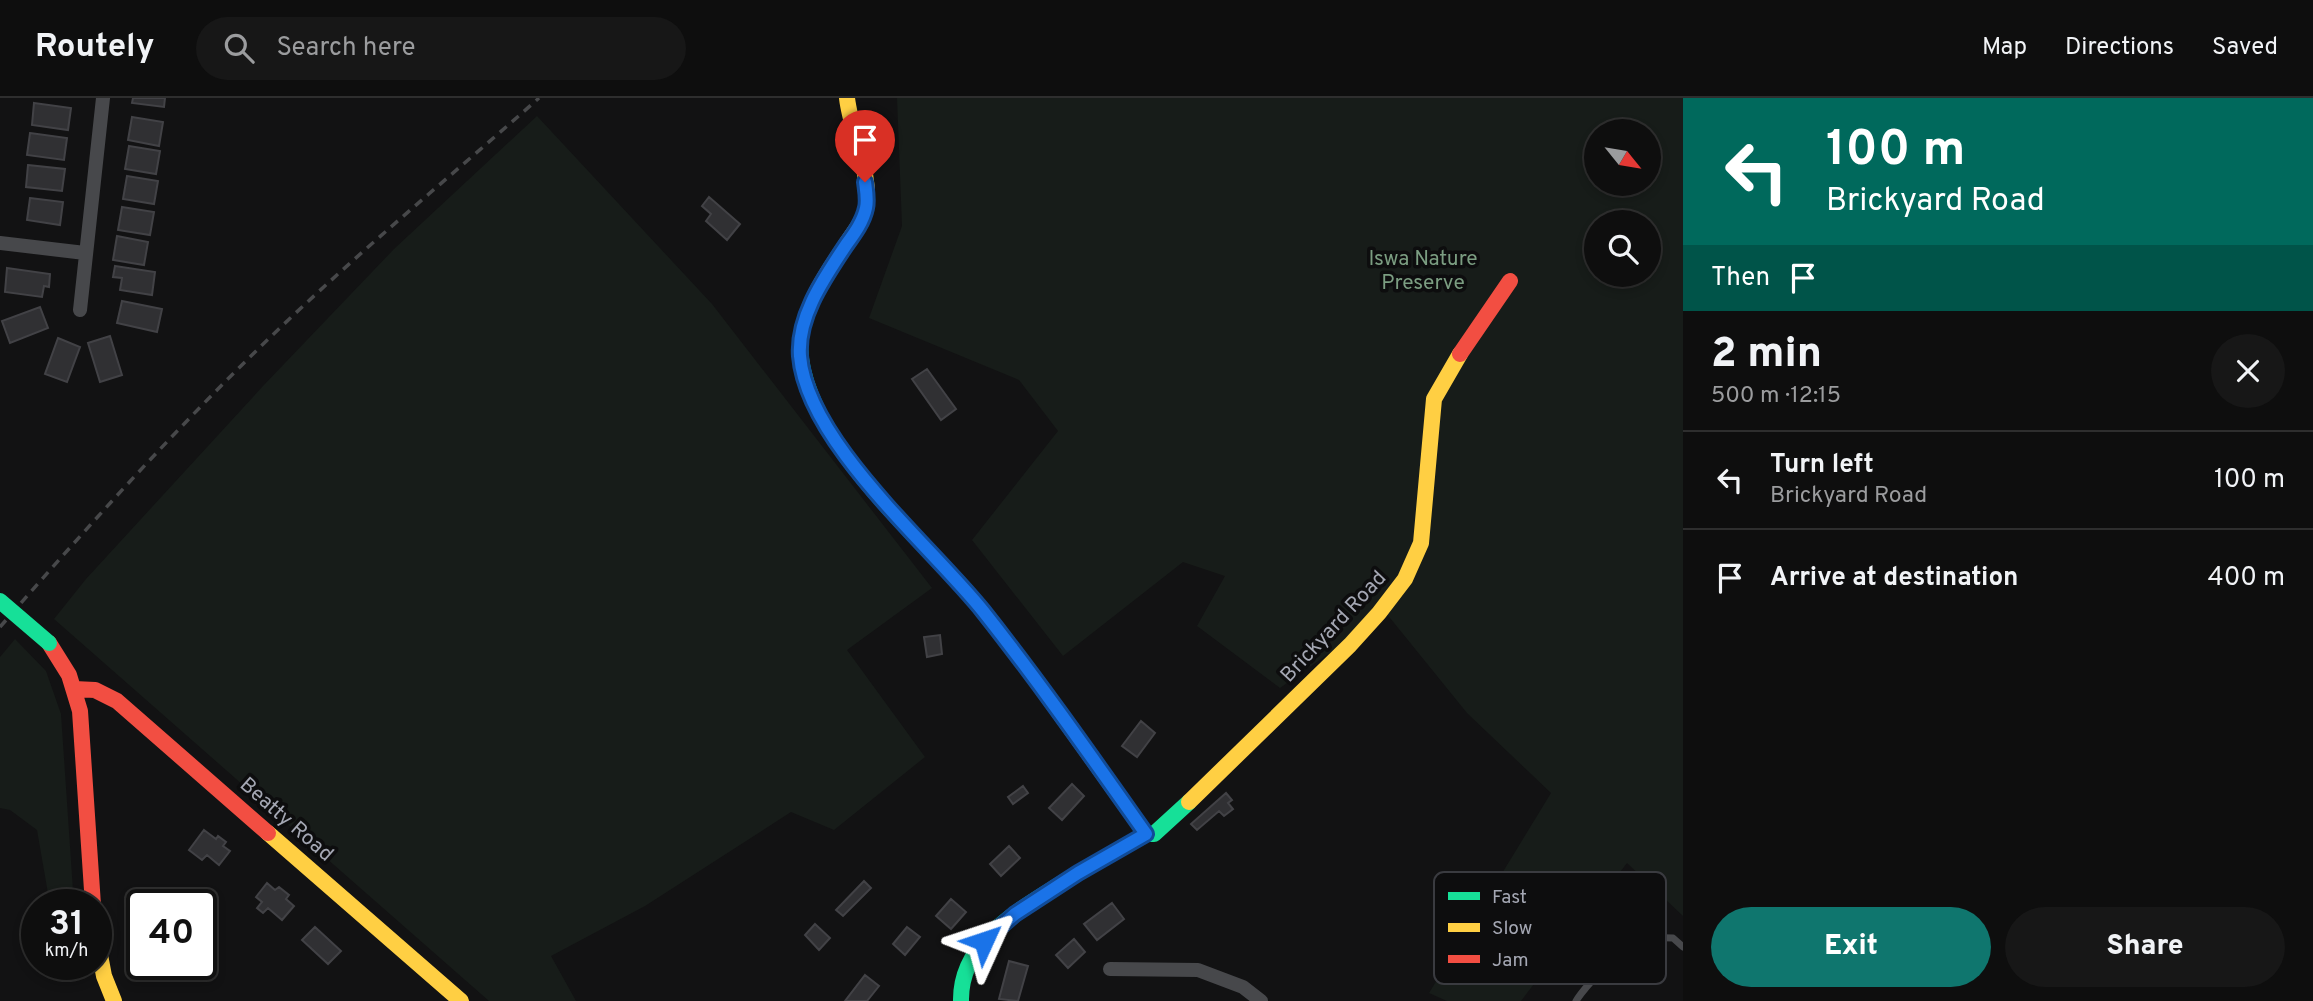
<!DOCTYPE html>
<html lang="en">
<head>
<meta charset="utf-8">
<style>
	:root { --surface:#0e0e0e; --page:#171717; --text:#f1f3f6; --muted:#9b9c9e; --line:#2e2e2e; --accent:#0f766e }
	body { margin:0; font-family:Overpass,sans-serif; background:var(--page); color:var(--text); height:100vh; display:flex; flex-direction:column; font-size:26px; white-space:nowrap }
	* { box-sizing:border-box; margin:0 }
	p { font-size:23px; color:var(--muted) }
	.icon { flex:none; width:38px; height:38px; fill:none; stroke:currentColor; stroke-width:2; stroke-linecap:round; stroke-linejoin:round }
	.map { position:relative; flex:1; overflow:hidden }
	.panel { display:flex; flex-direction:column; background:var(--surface); width:630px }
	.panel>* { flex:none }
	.guide { background:#00695c; color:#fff; overflow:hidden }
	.needle { width:46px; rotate:120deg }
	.fabs { position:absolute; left:1584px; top:21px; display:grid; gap:14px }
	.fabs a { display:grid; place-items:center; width:77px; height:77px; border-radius:50%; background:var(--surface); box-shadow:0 4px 10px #0003,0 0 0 2px var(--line); font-size:35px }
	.speed { position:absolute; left:21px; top:791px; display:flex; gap:14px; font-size:35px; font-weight:700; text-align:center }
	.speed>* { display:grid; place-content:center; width:91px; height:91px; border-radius:50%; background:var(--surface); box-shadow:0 4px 10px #0003,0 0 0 2px var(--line); line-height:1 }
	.speed small { font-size:18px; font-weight:400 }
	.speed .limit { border:4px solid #111; border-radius:10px; background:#fff; color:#111 }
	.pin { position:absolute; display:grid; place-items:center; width:60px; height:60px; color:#fff; margin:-72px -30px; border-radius:50% 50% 50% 0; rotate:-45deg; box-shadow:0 0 7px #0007 }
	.pin .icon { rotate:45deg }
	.me { position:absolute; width:77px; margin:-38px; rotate:48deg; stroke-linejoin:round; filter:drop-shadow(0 0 5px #0008) }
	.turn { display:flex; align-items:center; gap:24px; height:147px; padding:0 28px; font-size:32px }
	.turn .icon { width:91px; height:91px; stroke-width:2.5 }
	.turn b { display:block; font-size:49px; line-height:60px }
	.then { display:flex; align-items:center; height:66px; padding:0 28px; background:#0003; gap:14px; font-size:26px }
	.round { display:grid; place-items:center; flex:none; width:74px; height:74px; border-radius:37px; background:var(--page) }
	.overview { display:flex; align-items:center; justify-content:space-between; height:119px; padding:0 28px }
	h1 { font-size:42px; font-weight:800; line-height:52px }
	.button { display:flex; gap:14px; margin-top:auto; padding:14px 28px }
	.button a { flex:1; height:80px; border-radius:42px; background:var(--accent); color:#fff; font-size:28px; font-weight:800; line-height:80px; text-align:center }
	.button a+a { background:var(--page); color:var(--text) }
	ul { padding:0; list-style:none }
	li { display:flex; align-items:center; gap:21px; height:98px; padding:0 28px; border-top:2px solid var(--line) }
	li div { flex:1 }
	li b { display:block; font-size:26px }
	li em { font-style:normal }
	header { display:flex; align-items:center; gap:42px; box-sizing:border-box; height:98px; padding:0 35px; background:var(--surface); border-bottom:2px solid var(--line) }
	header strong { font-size:33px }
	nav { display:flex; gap:38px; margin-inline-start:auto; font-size:24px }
	.search { width:490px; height:63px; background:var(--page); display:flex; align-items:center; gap:18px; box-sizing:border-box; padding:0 24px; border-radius:38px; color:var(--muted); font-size:26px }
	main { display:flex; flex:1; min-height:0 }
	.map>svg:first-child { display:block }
	.green { fill:#171c19; fill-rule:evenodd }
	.building { fill:#303033; stroke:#424246; stroke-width:2 }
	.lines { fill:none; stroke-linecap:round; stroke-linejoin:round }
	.lane { stroke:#47484b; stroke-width:7 }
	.street { stroke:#47484b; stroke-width:14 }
	.fast { stroke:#16e098; stroke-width:16 }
	.slow { stroke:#ffcf43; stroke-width:16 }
	.jam { stroke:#f24e42; stroke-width:16 }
	.rail { stroke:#47484a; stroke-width:3.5; stroke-dasharray:9 7; stroke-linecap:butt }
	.fast-bridge { stroke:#16e098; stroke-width:16 }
	.route-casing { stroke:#114b97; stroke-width:18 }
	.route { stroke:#1a73e8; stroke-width:12 }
	.labels { text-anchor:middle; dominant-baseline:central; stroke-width:7; stroke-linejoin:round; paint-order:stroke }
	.park-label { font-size:21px; fill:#7b9d81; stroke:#0d0d0e }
	.street-label { font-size:21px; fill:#a4a7b3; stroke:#0d0d0e }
	.key { fill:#0d0d0e; stroke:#3a3b40; stroke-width:2 }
	.key-label { font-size:19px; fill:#a4a7b3 }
</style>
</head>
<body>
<header>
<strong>Routely</strong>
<div class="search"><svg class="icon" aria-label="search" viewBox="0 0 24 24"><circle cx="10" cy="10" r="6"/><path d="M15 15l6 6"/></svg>Search here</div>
<nav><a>Map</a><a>Directions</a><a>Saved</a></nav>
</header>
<main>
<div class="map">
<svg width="1683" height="903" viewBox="0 0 1683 903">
	<rect width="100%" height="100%" fill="#121213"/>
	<path class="green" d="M897,0H1683V818L1627,765L1521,903H1447L1429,895L1551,695L1467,615L1386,515L1280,590L1197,528L1225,478L1183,464L1063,558L972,442L1058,333L1019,282L869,220L902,128ZM1596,33H1648V86H1596ZM1596,124H1648V177H1596Z
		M537,18L712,206L932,490L847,552L925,659L834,732L791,714L645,808L551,858L576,903H489L54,521L86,481L263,288L394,151Z
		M15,541L46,573L61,616L74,807H50L37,732L10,712L0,710V559Z"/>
	<path class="building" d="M133,0H165L164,9L132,5Z
		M34,5L71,10L68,32L32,27Z
		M132,19L163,24L159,48L128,42Z
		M30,35L67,40L64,62L27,57Z
		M129,48L160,53L156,76L125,71Z
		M28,67L65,71L62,93L26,89Z
		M127,78L158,83L154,106L123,101Z
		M709,99L740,126L727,142L706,123L711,116L702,108Z
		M30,100L63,104L60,127L27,122Z
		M122,109L154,114L150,137L118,132Z
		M117,138L148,144L144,167L113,162Z
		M115,168L155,174L152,197L120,192L122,180L113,179Z
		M7,170L50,176L49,189L44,188L42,199L5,194Z
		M122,203L162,211L157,234L117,225Z
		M40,209L48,230L10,245L2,223Z
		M110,238L122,277L100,284L88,245Z
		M58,240L80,249L67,284L45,276Z
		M927,271L956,311L941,322L912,281Z
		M940,537L942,556L927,559L924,539Z
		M1141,623L1155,635L1137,659L1122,648Z
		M1072,686L1084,698L1062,722L1049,710Z
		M1023,688L1028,695L1013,706L1008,699Z
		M1226,695L1232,702L1228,705L1233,711L1224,718L1219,713L1197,732L1191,726Z
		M204,732L216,741L218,738L226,744L223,748L230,753L219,767L207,757L202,762L189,752Z
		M1009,748L1020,760L1001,778L990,766Z
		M864,783L871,790L843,818L836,812Z
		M267,785L275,792L279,789L289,797L286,801L294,808L282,822L268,810L263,815L257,810L262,804L256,799Z
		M951,801L966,814L951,831L936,818Z
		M1112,805L1124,821L1097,842L1084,826Z
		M815,826L830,840L819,852L805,837Z
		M315,829L341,853L328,866L302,842Z
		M907,829L920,839L905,857L893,846Z
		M1074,841L1085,854L1068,870L1056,857Z
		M1009,863L1028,868L1018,903L999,901Z
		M865,877L879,888L867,903H845Z"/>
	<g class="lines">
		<path class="lane" d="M1576,903C1584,890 1617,854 1630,847C1643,839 1659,839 1673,840L1683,849"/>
		<path class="street" d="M0,145L85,155
			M80,212L103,0
			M1110,871L1198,872L1243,889L1261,903"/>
		<path class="fast" d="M800,245C799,331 905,426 960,486C986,515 1010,547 1033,578
			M961,903C960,846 1014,815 1057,788C1086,770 1116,753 1146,736H1154L1189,704"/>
		<path class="slow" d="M800,245C804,209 825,177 845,148C852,136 863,125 866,111C872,75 851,35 847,0
			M1033,578L1146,736
			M1189,704L1350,547L1379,515L1405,481L1421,445L1434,301L1460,256
			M268,735L461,903
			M96,836L104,878L114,903"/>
		<path class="jam" d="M1460,256L1510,183
			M49,545L69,577L80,613L93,807
			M74,591L95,592L117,603L268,735"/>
		<path class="rail" d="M0,529C96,419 194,310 301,210C378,138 460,70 539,0"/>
		<path class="fast-bridge" d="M0,503L49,545"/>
	</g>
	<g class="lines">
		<defs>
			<path id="route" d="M865,84C866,92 868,102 866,110C863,124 854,136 846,147C825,179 797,218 800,258C807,344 930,447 983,513C1040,585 1093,661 1146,736L1078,775L1015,816L984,843"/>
		</defs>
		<use href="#route" class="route-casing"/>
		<use href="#route" class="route"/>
	</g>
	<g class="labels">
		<g class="park-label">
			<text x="1423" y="161">Iswa Nature<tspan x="1423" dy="24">Preserve</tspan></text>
		</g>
		<g class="street-label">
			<text transform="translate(1334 529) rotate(-47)">Brickyard Road</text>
			<text transform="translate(286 722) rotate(41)">Beatty Road</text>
		</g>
	</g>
	<rect x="1434" y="774" width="232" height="112" rx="10" class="key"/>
	<rect x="1448" y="794" width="32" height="8" fill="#16e098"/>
	<rect x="1448" y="825" width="32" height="9" fill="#ffcf43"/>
	<rect x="1448" y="857" width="32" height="8" fill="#f24e42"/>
	<g class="key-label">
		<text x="1492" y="805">Fast</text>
		<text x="1492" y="836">Slow</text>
		<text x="1492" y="868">Jam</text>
	</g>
</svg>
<div class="fabs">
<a><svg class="needle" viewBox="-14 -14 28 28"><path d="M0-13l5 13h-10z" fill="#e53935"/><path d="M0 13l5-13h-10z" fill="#9b9c9e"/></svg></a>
<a><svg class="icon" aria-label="search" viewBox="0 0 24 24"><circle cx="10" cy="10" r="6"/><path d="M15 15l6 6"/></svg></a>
</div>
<div class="speed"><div>31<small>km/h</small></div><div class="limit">40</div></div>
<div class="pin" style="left:865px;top:84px;background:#d93025"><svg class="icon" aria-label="arrive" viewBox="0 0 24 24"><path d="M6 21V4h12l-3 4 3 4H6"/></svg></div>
<svg class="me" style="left:984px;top:843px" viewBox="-20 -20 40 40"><path d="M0-17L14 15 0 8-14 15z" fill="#1a73e8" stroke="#fff" stroke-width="4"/></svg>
</div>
<section class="panel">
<div class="guide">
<div class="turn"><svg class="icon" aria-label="left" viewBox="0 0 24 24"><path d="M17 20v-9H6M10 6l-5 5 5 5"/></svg><div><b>100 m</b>Brickyard Road</div></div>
<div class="then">Then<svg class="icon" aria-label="arrive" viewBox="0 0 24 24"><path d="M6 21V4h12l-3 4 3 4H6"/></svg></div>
</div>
<div class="overview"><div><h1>2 min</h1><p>500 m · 12:15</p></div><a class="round"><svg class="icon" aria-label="close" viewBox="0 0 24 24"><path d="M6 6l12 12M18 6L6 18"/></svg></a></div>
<ul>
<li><svg class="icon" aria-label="left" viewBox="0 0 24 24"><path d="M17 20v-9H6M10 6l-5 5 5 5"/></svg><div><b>Turn left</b><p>Brickyard Road</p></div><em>100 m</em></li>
<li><svg class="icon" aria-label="arrive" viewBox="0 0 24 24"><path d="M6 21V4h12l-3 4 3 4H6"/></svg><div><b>Arrive at destination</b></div><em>400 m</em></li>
</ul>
<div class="button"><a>Exit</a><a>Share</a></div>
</section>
</main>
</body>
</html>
